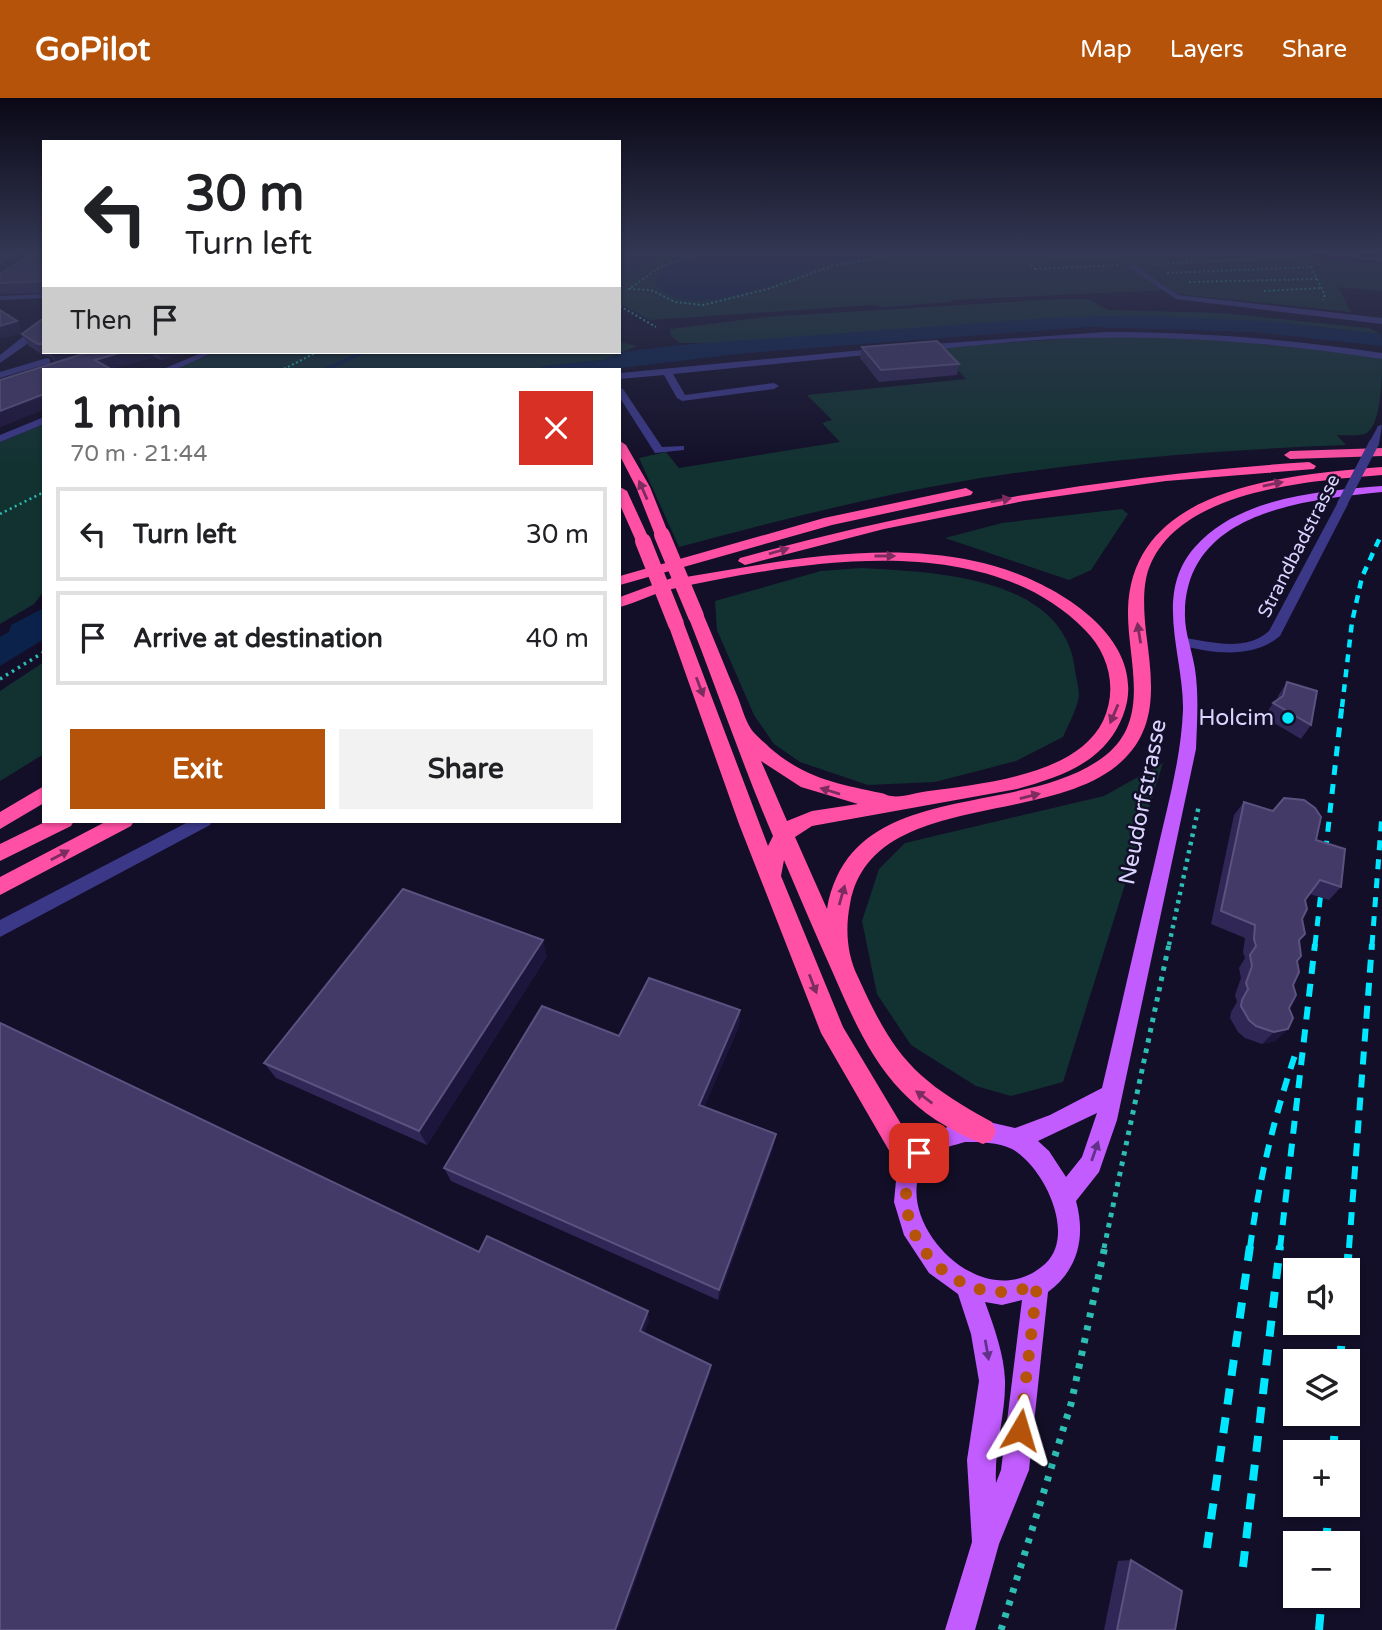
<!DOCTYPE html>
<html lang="en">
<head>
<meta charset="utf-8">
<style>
	:root { --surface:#fff; --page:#f2f2f2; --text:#202124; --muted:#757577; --line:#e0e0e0; --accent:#b45309 }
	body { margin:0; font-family:"Varela Round",sans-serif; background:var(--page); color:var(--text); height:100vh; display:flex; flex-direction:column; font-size:26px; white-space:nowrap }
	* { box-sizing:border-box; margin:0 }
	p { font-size:23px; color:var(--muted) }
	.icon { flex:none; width:38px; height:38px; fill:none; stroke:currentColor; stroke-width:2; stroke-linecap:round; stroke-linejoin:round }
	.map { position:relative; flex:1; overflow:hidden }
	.panel { position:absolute; left:42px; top:270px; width:579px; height:455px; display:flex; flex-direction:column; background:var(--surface); border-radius:0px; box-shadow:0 2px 5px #0004 }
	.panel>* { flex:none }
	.hud { position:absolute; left:42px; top:42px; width:579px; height:214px; border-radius:0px; box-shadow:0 2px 5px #0004; background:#fff; color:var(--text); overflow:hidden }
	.tools { position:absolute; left:1283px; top:1160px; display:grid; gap:14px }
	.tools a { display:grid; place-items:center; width:77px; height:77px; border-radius:0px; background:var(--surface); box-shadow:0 2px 5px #0004; font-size:35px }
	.pin { position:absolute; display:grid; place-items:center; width:60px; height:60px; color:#fff; margin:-30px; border-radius:14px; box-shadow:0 4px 10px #0006 }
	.me { position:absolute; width:77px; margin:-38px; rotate:7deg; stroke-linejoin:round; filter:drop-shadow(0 0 5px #0008) }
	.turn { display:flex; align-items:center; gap:24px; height:147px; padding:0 28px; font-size:32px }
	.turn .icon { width:91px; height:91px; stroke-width:2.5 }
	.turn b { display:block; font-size:49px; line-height:60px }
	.then { display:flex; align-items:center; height:66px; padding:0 28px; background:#0003; gap:14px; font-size:26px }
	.round { display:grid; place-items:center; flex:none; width:74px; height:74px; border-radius:0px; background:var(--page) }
	.headline { display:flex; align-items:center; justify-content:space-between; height:119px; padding:0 28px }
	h1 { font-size:42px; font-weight:800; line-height:52px }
	.primary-button { display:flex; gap:14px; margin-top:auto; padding:14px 28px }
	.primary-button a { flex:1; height:80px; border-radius:0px; background:var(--accent); color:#fff; font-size:28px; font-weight:800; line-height:80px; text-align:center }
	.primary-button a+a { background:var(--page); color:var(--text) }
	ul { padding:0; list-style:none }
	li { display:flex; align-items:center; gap:21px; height:94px; margin:0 14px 10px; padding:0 14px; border:4px solid var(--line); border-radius:0px }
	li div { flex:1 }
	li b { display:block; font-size:26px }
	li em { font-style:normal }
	header { display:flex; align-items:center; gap:42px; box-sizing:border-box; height:98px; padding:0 35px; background:var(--accent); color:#fff }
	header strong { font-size:33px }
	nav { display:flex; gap:38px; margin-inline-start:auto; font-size:24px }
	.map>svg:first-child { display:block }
	.green { fill:#123231 }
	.water { fill:#0b224b }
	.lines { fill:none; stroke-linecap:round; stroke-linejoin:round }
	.stream-far1 { stroke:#0b224b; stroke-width:3.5 }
	.stream { stroke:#0b224b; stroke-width:4.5 }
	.path-far5 { stroke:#2cbdb3; stroke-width:2; stroke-dasharray:2 2.5; stroke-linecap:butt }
	.path-far4 { stroke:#2cbdb3; stroke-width:2.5; stroke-dasharray:2 3.5; stroke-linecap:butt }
	.path-far3 { stroke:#2cbdb3; stroke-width:3.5; stroke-dasharray:2.5 4.5; stroke-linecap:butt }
	.path-far2 { stroke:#2cbdb3; stroke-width:4.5; stroke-dasharray:3.5 5; stroke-linecap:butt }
	.path-far1 { stroke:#2cbdb3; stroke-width:5; stroke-dasharray:4.5 6; stroke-linecap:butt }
	.path { stroke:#2cbdb3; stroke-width:7; stroke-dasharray:5 8; stroke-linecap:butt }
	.minor { fill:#3b3888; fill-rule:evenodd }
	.major { fill:#c25cff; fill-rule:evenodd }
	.highway { fill:#ff50a5; fill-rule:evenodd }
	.rail-far3 { stroke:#01e7ff; stroke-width:4.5; stroke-dasharray:8 7; stroke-linecap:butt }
	.rail-far2 { stroke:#01e7ff; stroke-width:5; stroke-dasharray:10 9; stroke-linecap:butt }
	.rail-far1 { stroke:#01e7ff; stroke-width:6; stroke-dasharray:13 10; stroke-linecap:butt }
	.rail { stroke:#01e7ff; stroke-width:8; stroke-dasharray:16 13; stroke-linecap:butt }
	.minor-bridge { stroke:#3b3888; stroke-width:10 }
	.highway-bridge { stroke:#ff50a5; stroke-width:16 }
	.wall { fill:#312756 }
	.shaded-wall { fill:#1d163c }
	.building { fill:#433a68; stroke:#5b5280; stroke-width:2 }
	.oneway { fill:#7d2c60 }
	.oneway2 { fill:#623289 }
	.route { stroke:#b45309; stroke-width:12; stroke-dasharray:0 21.6 }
	.poi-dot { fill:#01e7ff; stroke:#130f28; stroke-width:2.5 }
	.labels { text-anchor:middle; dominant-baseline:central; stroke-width:5; stroke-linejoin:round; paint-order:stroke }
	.far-street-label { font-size:19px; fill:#dad5ff; stroke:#130f28 }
	.poi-label { font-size:23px; fill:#dad5ff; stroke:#130f28; text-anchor:end }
	.street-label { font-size:23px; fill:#dad5ff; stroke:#130f28 }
</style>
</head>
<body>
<header>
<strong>GoPilot</strong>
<nav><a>Map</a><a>Layers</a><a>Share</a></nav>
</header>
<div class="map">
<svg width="1382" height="1532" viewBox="0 0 1382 1532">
	<rect width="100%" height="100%" fill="#130f28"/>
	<path class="green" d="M680,153H1293L1322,161L1382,166V193L1338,189L1351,214L1177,196L1170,192L951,202V204L883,209L871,207L650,222L620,206V167L633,170Z
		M1059,201H1089L1108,212L1220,215L1369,230L1381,236L1276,224L1102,218L733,245H680L671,238L670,231L765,219Z
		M1106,238L1203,240L1382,259C1382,279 1382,328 1365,336C1357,338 1346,337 1337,337L1346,347C1211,352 1075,363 941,387C853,403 766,426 679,449L639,360L666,354L679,370L840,344L822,325L832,322L807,297L966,281L939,252L946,249Z
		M620,244L637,248L603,262L545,268L537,271H330L367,254H620Z
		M217,254H359L325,271H175Z
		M44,326V493L34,506L0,526V344Z
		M1122,411L1128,416L1091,472L1069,482L945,440L1002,425Z
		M862,470C934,474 1065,478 1075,572C1076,580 1079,590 1079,598C1077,611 1068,627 1063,639L1016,663L935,684L868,687L800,664L774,646L754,617L717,532L715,503L821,473Z
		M44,564V656L0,683V593Z
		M1163,665L1063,984L1011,998L976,988L911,947L877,896L862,823L879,771L905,745L1104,698Z"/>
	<path class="water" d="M620,153H680L627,172L620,167Z
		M713,153H905C879,157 851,161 826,167C789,177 688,230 655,185L667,168Z
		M1157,218L1276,224L1381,236L1382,248L1254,234L1087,229L747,255L612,271H537L545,268L603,262L622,254L679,247L1063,219Z
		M44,510V541L0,568V539L9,534L11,527Z"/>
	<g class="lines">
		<path class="stream-far1" d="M327,271L364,254"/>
		<path class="stream" d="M327,271L330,270"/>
		<path class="path-far5" d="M705,153L660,169L629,191L651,192L675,204L703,207L768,191L832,168L915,153
			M1019,153L1035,171
			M1140,156L1204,153
			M1048,160L1124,157
			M1154,166L1294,159
			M1311,169L1325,197L1323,202
			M1035,171L1118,167
			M1167,175L1311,169L1299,160L1271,153
			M1189,184L1317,181
			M1264,193L1322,190
			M620,208L656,229
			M284,271L317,254"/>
		<path class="path-far4" d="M284,271L287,270
			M0,416L44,394"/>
		<path class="path-far3" d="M0,581L44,554"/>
		<path class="path-far2" d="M1169,847L1199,707"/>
		<path class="path-far1" d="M1104,1150L1169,846"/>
		<path class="path" d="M1001,1532L1071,1306L1105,1148"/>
		<path class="minor" d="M1313,153L1382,160V164L1317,155Z
			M1131,165L1178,197L1382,220V226L1176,201L1128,169Z
			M44,196V200L0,202V198Z
			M44,228V234L0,265V257L34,230Z
			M1106,234C1199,234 1290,241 1382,255V261C1283,246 1184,237 1084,240C1029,241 974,248 919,253L915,250L919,247Z
			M884,250L888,253L887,255L673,276L685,297L774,285L779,288L774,291L682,303L677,300L664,277L620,281V275Z
			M204,254H215L176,271H163Z
			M47,260L50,261V265L0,280V274Z
			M620,290L623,291L662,349L684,348V352L655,355L620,300Z
			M44,319V326L0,344V337Z
			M1382,327L1379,345L1370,347L1369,345L1378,328Z
			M1338,404L1348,406L1280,538C1252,562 1212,555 1179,547L1177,544L1184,540C1213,544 1245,554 1269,533Z
			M190,723H212L210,727L0,839V822Z"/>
		<path class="major" d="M1382,388V394C1305,402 1187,413 1185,514C1184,533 1192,552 1195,571C1199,598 1197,624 1196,651L1117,1022L1099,1074L1076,1103C1086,1139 1078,1172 1048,1194L1029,1372L999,1446L975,1532H945L972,1444L967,1362L979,1283L971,1236L958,1196L929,1175L904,1137L894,1104L897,1072L920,1040L965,1022L989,1024L1015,1030L1050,1017L1102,990C1120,914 1137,838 1155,763C1166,713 1181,663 1183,612C1184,557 1153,496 1195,449C1239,399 1320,393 1382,388ZM1097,1015L1082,1059L1066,1079L1049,1053L1038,1043ZM965,1044C980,1044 998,1044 1012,1051C1044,1069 1077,1137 1045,1166C977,1227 874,1103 935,1055C942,1049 956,1047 965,1044ZM1022,1202L1001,1372L996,1385C994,1350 1006,1316 1005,1282C1004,1256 994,1229 985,1204L1002,1207Z"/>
		<path class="highway" d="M620,343L626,347L650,389L669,437L667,440H657L655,437L636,389L620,358Z
			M1382,350V358L1290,361L1284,357L1290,353Z
			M1309,364L1316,368L1314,371L1166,383L1024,403L884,431L745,467L738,463L740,460C927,408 1115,377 1309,364Z
			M1382,369V377C1311,383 1179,391 1149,470C1142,489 1144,515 1146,534C1152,581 1160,629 1121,664C1049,730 871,691 850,806C845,831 847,857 858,879C894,959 915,982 992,1024L996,1033L992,1042L983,1046C895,1011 868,956 833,875C816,837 800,800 784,762L781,778L843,929L925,1066L922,1075L912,1079L902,1075L821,935L739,726L668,526L676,521L684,526L768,748L773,738C742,666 717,591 688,518L690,515H702L704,518C715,544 725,569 736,595C741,606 744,620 751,631C755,637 764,644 770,650C805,680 837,686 881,695C884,695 887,698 891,698C902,700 918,694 929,693C981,686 1077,677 1103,623C1118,591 1109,556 1085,532C984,429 798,464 672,491C654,495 638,504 620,509V499L680,477L686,479C781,463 878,443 974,463C1036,475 1141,528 1127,604C1123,623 1112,642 1098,654C1076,674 1045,683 1017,691L812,728L795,739L827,811C851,676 1023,723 1106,657C1152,620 1127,561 1128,512C1131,387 1289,377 1382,369ZM761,663L801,689L858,706L812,713L787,723Z
			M620,389L627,393L650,443L648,446H638L636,443L620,407Z
			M966,390L973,394L971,397L832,427L620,487V478L824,420Z
			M44,688V705L0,731V714Z
			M47,723H74L71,728L0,763V746Z
			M107,723H134L131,728L0,797V779Z"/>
		<path class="rail-far3" d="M1342,609L1352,524L1362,479L1382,435"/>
		<path class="rail-far2" d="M1315,847L1342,607
			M1372,847L1382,716"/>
		<path class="rail-far1" d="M1250,1150C1259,1082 1274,1019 1296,954
			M1280,1150L1315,846
			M1349,1150L1372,846"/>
		<path class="rail" d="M1347,1172L1349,1148
			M1340,1264L1343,1225
			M1333,1354L1336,1316
			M1326,1446L1329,1407
			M1207,1450L1250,1148
			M1243,1469L1280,1148
			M1319,1532L1322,1498"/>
		<path class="minor-bridge" d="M1342,406L1374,345"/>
		<path class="highway-bridge" d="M662,437L696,518
			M643,443L676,526"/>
	</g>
	<path class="wall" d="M0,153H44V195L0,196Z
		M41,222H44V254H189L161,262L154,259L110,271H44V311L0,329V282L55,264L51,259L44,258L29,248L22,236Z
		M862,249L959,266L957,277L879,284L860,260Z
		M1287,584L1311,627L1301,641L1264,619L1273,605L1277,603L1278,598Z
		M1244,704L1316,742L1341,789L1329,802L1310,796L1305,802L1289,910L1288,931L1275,943L1262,946L1245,940L1238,934L1230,920L1231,914L1237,904L1235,897L1241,880L1239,870L1245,860L1243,854L1245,840L1211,826L1234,717Z
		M547,858L427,1047L276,980L264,965Z
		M740,912L739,928L704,1009L773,1050L718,1202L451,1083L444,1070L619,938Z
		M1131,1462L1175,1532H1104L1118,1463Z"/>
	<path class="shaded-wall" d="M16,153H35L0,180V165Z
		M17,223L23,235L0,241V228Z
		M55,254H103L57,267L51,255Z
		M123,254H152L154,259L110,271H99L95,262Z
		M158,254H189L161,262Z
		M44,296V311L0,329V313Z
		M543,842L547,858L427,1047L419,1033Z
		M740,912L739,928L699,1021V1007Z
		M1288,931L1275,943L1262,946L1274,934Z
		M776,1036L773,1050L718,1202L719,1192Z
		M648,1213L649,1223L642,1242L640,1233Z
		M711,1267L710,1275L618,1532H615Z"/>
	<path class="building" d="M0,153H16L0,165Z
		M35,153H44V183L0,185V176Z
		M0,212L17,223L0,228Z
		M41,222H44V246H38L22,236Z
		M937,243L959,266L881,272L862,249Z
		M89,254H123L95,262L109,270L106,271H44V296L0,313V282Z
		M1287,584L1317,593L1311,627L1273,605L1283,598Z
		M1284,700L1304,702L1315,710L1321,719L1316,742L1345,751L1341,789L1320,782L1305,802L1307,811L1302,821L1305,836L1299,842L1301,858L1297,863L1299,874L1293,887L1296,897L1289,910L1293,920L1288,931L1274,934L1256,928L1249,922L1241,908L1242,902L1248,891L1246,885L1252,868L1250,857L1256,848L1254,841L1255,827L1221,813L1244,704L1273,713Z
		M403,791L543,842L419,1033L264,965Z
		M649,880L740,912L699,1007L776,1036L719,1192L444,1070L542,908L619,938Z
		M0,925L479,1154L487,1138L648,1213L640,1233L711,1267L615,1532H0Z
		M1131,1462L1182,1493L1175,1532H1117Z"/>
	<defs><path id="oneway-solid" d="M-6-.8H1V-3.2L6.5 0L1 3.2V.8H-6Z" transform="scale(1.75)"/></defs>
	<g class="oneway">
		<use href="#oneway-solid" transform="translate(1273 386) rotate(-12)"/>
		<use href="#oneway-solid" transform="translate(643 392) rotate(-114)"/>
		<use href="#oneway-solid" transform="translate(1001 402) rotate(-10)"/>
		<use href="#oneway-solid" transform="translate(779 453) rotate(-16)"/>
		<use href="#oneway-solid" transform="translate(885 458)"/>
		<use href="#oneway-solid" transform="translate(1139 535) rotate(-99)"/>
		<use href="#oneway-solid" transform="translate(700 589) rotate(69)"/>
		<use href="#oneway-solid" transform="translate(1114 616) rotate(113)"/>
		<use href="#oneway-solid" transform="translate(830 693) rotate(-163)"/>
		<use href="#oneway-solid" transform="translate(1030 698) rotate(-14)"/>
		<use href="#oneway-solid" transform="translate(60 757) rotate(-28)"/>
		<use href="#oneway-solid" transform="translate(842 797) rotate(-74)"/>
		<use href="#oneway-solid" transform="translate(813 886) rotate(69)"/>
		<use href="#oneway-solid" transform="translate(924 999) rotate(-143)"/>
	</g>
	<g class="oneway2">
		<use href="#oneway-solid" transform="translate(1095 1053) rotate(-71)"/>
		<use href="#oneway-solid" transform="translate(987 1252) rotate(80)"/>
	</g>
	<linearGradient id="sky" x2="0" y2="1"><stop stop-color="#0a0816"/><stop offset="0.42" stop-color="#333753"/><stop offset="1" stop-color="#333753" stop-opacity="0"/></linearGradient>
	<rect width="1382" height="368" fill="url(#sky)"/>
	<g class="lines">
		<path class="route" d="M919,1055C883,1110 927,1184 989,1193C1006,1196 1021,1192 1037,1187L1020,1332"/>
	</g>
	<circle class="poi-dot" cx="1288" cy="620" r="7"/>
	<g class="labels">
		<g class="far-street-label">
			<text transform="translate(1299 448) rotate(-63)">Strandbadstrasse</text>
		</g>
		<g class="poi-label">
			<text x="1274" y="620">Holcim</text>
		</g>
		<g class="street-label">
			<text transform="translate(1143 704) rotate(-79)">Neudorfstrasse</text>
		</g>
	</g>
</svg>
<div class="tools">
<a><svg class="icon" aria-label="sound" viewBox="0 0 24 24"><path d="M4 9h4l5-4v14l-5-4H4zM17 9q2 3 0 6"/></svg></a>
<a><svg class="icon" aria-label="layers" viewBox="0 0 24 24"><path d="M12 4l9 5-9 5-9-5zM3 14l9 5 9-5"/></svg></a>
<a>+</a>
<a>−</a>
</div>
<div class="pin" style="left:919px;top:1055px;background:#d93025"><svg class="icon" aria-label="arrive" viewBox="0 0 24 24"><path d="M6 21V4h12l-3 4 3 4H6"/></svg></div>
<svg class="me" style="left:1020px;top:1332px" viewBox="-20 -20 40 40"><path d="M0-17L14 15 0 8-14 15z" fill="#b45309" stroke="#fff" stroke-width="4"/></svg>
<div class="hud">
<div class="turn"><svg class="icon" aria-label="left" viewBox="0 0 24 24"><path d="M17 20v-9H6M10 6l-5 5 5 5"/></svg><div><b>30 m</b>Turn left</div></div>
<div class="then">Then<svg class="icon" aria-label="arrive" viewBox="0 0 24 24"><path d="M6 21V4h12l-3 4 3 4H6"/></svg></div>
</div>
<section class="panel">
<div class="headline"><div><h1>1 min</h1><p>70 m · 21:44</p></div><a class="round" style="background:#d93025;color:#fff"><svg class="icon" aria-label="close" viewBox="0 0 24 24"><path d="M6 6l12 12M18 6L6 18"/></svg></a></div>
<ul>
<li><svg class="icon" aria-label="left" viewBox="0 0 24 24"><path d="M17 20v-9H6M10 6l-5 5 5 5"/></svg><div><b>Turn left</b></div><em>30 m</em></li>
<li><svg class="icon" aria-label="arrive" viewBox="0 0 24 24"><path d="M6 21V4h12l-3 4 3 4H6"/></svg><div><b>Arrive at destination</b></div><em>40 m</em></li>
</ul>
<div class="primary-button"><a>Exit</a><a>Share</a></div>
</section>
</div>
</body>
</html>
